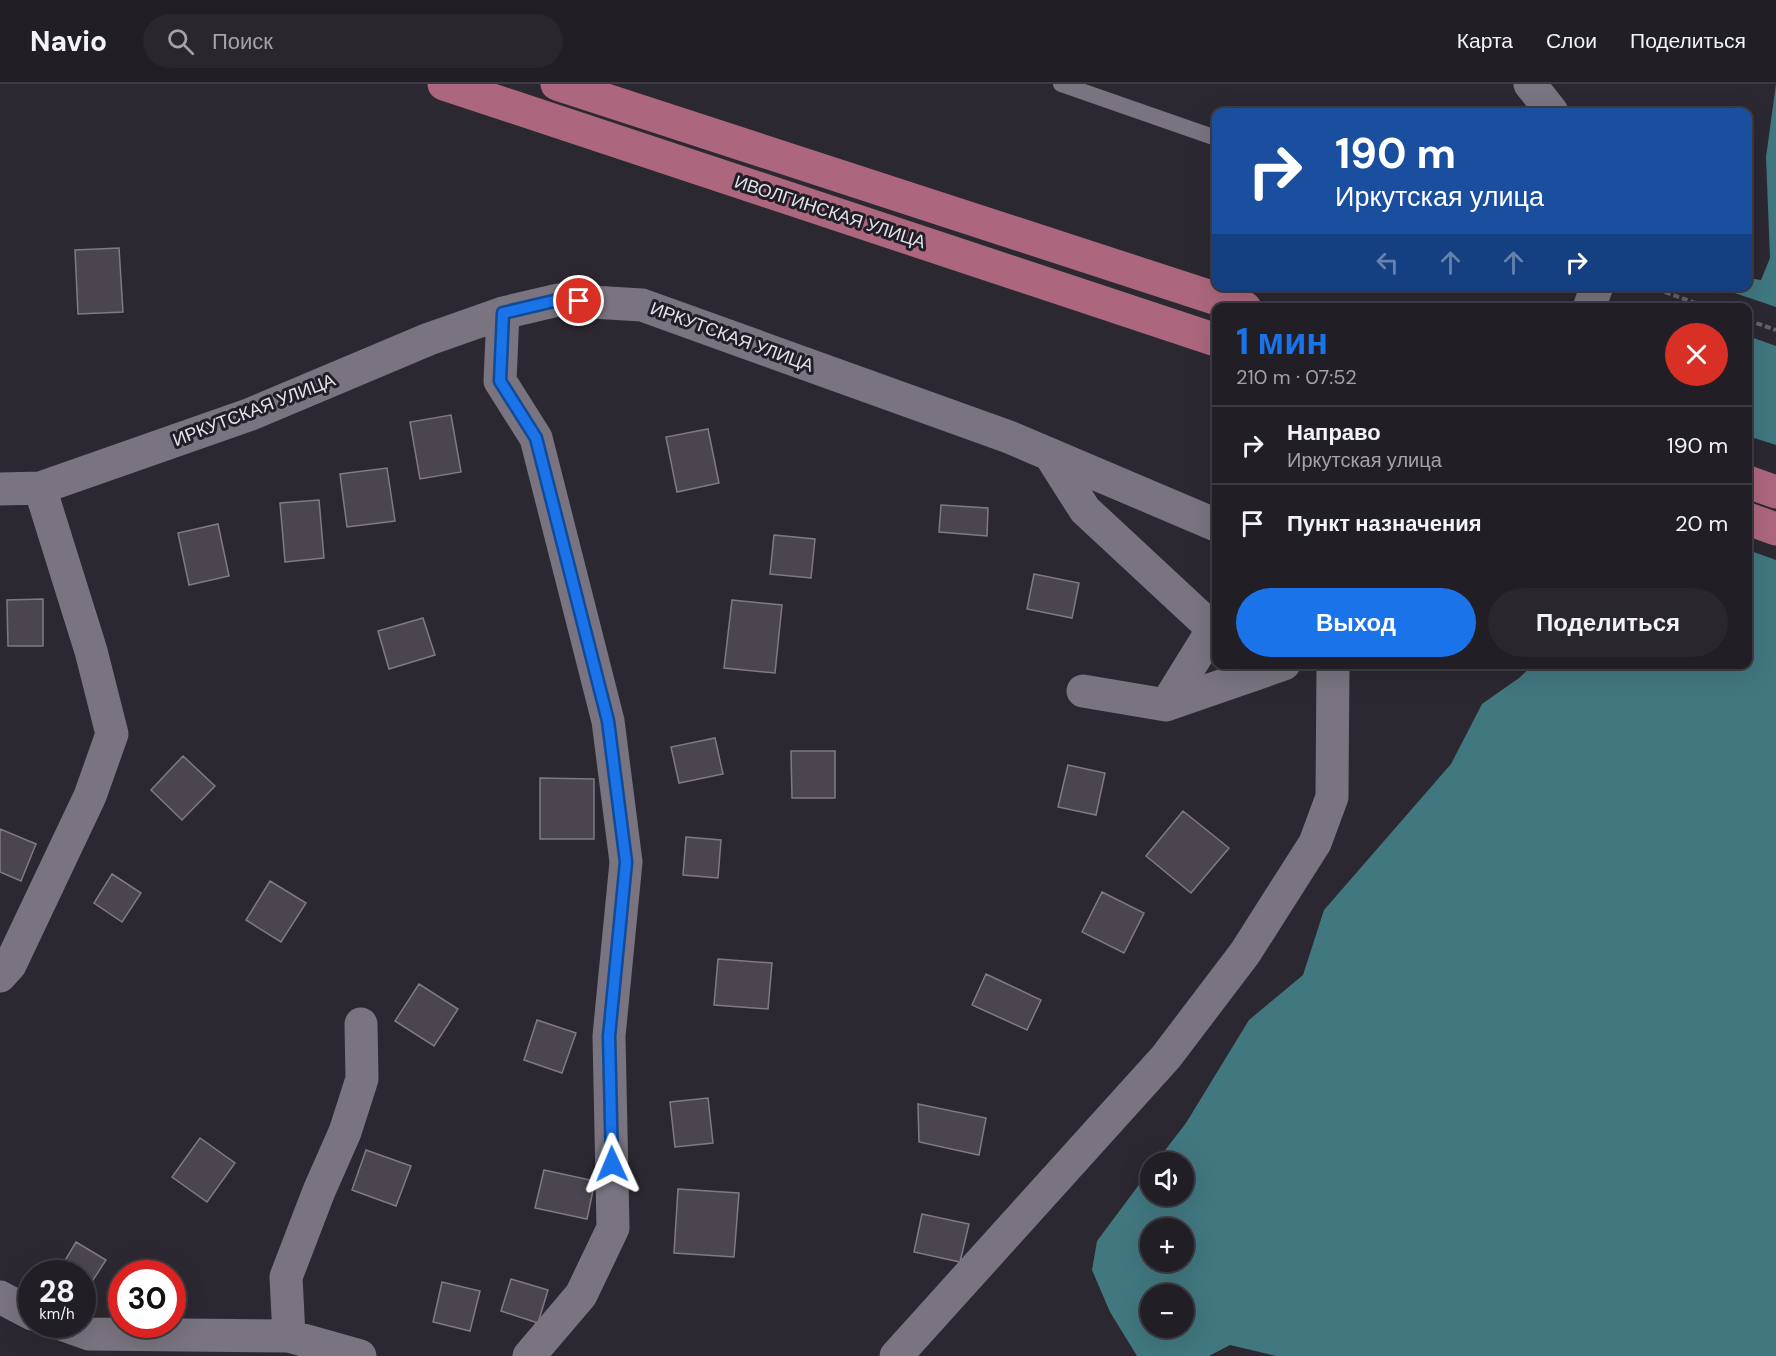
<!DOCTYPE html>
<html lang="ru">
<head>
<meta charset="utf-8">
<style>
	:root { --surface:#211e25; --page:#29272d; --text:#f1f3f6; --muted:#a2a2a7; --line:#3e3c42; --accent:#1a73e8 }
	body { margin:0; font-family:"DM Sans",sans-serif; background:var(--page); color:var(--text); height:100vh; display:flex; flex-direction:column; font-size:22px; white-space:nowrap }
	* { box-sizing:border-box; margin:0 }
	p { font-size:20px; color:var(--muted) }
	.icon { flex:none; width:33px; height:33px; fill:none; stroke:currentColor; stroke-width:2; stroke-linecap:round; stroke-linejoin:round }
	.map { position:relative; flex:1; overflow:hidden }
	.details { position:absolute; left:1212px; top:219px; width:540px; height:366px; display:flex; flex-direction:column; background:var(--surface); border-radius:12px; box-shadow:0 6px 24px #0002,0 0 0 2px var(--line) }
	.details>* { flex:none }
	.guide { position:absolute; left:1212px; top:24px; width:540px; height:183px; border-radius:12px; box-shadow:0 6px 24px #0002,0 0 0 2px var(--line); background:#1a4fa0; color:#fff; overflow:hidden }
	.controls { position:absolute; left:1140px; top:1068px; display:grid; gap:12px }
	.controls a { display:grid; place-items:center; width:54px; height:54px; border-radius:50%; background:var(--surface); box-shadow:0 6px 24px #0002,0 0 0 2px var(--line); font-size:30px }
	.speed { position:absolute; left:18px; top:1176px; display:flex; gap:12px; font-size:30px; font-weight:700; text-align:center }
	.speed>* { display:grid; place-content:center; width:78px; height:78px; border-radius:50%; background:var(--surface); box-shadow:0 6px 24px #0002,0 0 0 2px var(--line); line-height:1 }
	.speed small { font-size:15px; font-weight:400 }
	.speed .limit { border:9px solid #d22; background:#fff; color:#111 }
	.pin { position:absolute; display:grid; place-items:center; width:51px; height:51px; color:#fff; margin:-26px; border:3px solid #fff; border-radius:50%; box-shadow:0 2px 6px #0007 }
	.me { position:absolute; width:66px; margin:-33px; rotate:359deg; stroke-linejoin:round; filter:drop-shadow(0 0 4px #0008) }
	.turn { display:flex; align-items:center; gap:21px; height:126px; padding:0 24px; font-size:27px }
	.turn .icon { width:78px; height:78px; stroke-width:2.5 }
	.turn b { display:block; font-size:42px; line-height:51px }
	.lanes { display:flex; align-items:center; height:57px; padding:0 24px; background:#0003; justify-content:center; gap:30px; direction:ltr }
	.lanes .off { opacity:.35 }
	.round { display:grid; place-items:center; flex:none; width:63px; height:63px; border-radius:32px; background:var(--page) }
	.summary { display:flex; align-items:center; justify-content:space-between; height:102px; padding:0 24px }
	h1 { font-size:36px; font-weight:700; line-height:45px; color:var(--accent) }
	.primary-button { display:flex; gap:12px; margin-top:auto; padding:12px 24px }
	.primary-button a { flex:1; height:69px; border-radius:36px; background:var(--accent); color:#fff; font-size:24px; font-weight:700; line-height:69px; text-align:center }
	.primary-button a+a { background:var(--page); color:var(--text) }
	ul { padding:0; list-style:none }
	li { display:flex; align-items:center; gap:18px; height:78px; padding:0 24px; border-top:2px solid var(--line) }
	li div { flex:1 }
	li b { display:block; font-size:22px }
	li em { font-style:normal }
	header { display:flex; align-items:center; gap:36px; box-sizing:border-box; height:84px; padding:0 30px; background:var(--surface); border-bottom:2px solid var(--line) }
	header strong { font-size:28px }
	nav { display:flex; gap:33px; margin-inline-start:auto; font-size:21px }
	.search { width:420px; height:54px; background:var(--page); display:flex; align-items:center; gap:15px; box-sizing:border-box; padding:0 21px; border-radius:33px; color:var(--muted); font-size:22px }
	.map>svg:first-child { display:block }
	.water { fill:#41777f; fill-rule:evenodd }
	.pier { fill:#2c2831 }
	.building { fill:#4b454f; stroke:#807a85; stroke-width:1.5 }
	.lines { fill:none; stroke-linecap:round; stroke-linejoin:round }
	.path { stroke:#65626a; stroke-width:4; stroke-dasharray:6 3; stroke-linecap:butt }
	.lane { stroke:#79747f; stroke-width:16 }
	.street { stroke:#79747f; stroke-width:33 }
	.primary { stroke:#ac677e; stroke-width:33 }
	.route-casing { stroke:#114b97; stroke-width:15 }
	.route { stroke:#1a73e8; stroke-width:10 }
	.labels { text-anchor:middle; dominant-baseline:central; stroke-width:6; stroke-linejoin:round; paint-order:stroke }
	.street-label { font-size:18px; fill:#e4e2e8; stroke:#221e27 }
</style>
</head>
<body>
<header>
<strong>Navio</strong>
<div class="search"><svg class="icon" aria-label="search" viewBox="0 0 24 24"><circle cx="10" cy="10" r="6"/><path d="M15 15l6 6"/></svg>Поиск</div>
<nav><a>Карта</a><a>Слои</a><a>Поделиться</a></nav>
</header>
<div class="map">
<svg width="1776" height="1272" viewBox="0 0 1776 1272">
	<rect width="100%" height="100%" fill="#2c2831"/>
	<path class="water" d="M1776,0V1272H1276L1230,1261L1209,1272H1137L1110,1228L1092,1186L1097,1157L1150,1086V1112H1184V1078H1156L1186,1039L1249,936L1303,891L1324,826L1451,680L1482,620L1519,594L1533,581L1748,580V224L1712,223L1721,203L1748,202V194L1761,196L1770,174L1766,73ZM1150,1144H1184V1178H1150ZM1150,1210H1184V1244H1150Z"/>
	<path class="pier" d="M1717,203L1776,223V262L1748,252V224H1709Z
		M1748,352L1776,361V476L1748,466Z"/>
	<path class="building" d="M119,164L123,228L78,230L75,166Z
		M451,331L461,388L420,395L410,338Z
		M708,345L719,399L677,408L666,353Z
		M387,384L395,437L347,443L340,390Z
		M319,416L324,474L285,478L280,419Z
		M941,421L988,424L987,452L939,448Z
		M218,440L229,492L189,501L178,449Z
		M774,451L815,455L811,494L770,490Z
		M1034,490L1079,499L1072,534L1027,525Z
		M43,515V562H8L7,516Z
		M732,516L782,521L775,589L724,584Z
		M423,534L435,571L389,585L378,547Z
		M715,654L723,690L679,699L671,663Z
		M791,667H835V714H792Z
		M183,672L215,702L182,736L151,706Z
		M1068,681L1105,689L1096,731L1058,723Z
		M540,694L594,695V755H540Z
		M1183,727L1229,764L1191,809L1146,772Z
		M0,745L36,760L21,797L0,788Z
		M686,753L721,756L718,794L683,791Z
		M112,790L141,809L122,838L94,819Z
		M270,797L306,819L281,858L246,836Z
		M1102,808L1144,829L1124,869L1082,848Z
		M718,875L772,879L768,925L714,921Z
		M986,890L1041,916L1027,946L972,921Z
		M419,900L458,925L434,962L395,937Z
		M537,936L576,949L562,989L524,976Z
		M708,1014L713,1059L675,1063L670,1018Z
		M918,1020L986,1034L979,1071L919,1058Z
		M200,1054L235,1079L207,1118L172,1093Z
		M366,1066L411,1082L396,1122L352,1106Z
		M544,1086L595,1097L587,1135L535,1124Z
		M678,1105L739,1109L734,1173L674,1169Z
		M922,1130L969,1140L960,1178L914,1168Z
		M76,1158L106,1176L82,1213V1190H57Z
		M511,1195L548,1206L538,1239L501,1227Z
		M442,1198L480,1207L470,1247L433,1238Z"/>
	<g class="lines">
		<path class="path" d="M1648,202L1710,224
			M1748,236L1776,246"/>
		<path class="lane" d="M1061,0L1216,54"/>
		<path class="street" d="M1530,0L1552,28
			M1589,224L1597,202
			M503,229L500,297L536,354L608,637L626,778L609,952L613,1144L581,1211L529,1272
			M1050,371L1085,426L1213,545H1216
			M0,405L40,404L251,330L429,255L503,229L558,216L642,221L1009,353L1216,441
			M1083,607L1166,621L1284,580
			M1166,621L1213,545
			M0,892L10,881L90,712L112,650L91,567L40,404
			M0,1213L32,1230
			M61,1240L89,1250L289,1252L360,1272
			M289,1252L286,1193L319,1107L345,1048L362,995L361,940
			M896,1272L1166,973L1245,869L1315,759L1332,713L1333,580"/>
		<path class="primary" d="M444,0L1216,256
			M557,0L1245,224
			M1748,398L1776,408
			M1748,435L1776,445"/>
	</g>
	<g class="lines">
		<defs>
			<path id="route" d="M579,217L558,216L503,229L500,297L536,354L608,637L626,778L609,952L612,1080"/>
		</defs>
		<use href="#route" class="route-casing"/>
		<use href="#route" class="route"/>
	</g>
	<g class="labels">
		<g class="street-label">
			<text transform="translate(830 128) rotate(18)">ИВОЛГИНСКАЯ УЛИЦА</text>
			<text transform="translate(732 253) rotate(20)">ИРКУТСКАЯ УЛИЦА</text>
			<text transform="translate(254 326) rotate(-21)">ИРКУТСКАЯ УЛИЦА</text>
		</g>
	</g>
</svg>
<div class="controls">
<a><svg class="icon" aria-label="sound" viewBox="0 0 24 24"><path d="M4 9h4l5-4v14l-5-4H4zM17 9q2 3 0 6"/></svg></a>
<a>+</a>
<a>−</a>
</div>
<div class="speed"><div>28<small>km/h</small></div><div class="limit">30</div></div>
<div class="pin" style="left:579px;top:217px;background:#d93025"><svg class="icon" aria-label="arrive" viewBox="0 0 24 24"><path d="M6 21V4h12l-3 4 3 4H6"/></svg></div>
<svg class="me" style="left:612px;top:1080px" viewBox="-20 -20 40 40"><path d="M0-17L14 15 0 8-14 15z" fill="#1a73e8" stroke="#fff" stroke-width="4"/></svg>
<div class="guide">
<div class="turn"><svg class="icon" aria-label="right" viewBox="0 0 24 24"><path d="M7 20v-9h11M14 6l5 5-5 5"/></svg><div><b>190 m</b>Иркутская улица</div></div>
<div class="lanes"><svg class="icon off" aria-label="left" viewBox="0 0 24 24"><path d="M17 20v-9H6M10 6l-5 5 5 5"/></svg><svg class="icon off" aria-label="ahead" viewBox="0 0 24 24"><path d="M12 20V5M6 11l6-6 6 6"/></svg><svg class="icon off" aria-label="ahead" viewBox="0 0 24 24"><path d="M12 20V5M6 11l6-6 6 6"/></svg><svg class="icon" aria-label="right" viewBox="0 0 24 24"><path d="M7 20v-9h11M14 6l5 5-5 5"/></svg></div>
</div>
<section class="details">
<div class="summary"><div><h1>1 мин</h1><p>210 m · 07:52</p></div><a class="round" style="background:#d93025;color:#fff"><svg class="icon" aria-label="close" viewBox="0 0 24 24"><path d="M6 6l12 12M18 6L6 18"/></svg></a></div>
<ul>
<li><svg class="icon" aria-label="right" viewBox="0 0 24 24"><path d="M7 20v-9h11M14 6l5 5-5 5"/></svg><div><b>Направо</b><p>Иркутская улица</p></div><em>190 m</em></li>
<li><svg class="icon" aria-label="arrive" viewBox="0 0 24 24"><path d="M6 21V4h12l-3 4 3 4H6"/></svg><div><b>Пункт назначения</b></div><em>20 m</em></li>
</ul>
<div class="primary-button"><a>Выход</a><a>Поделиться</a></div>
</section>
</div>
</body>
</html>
